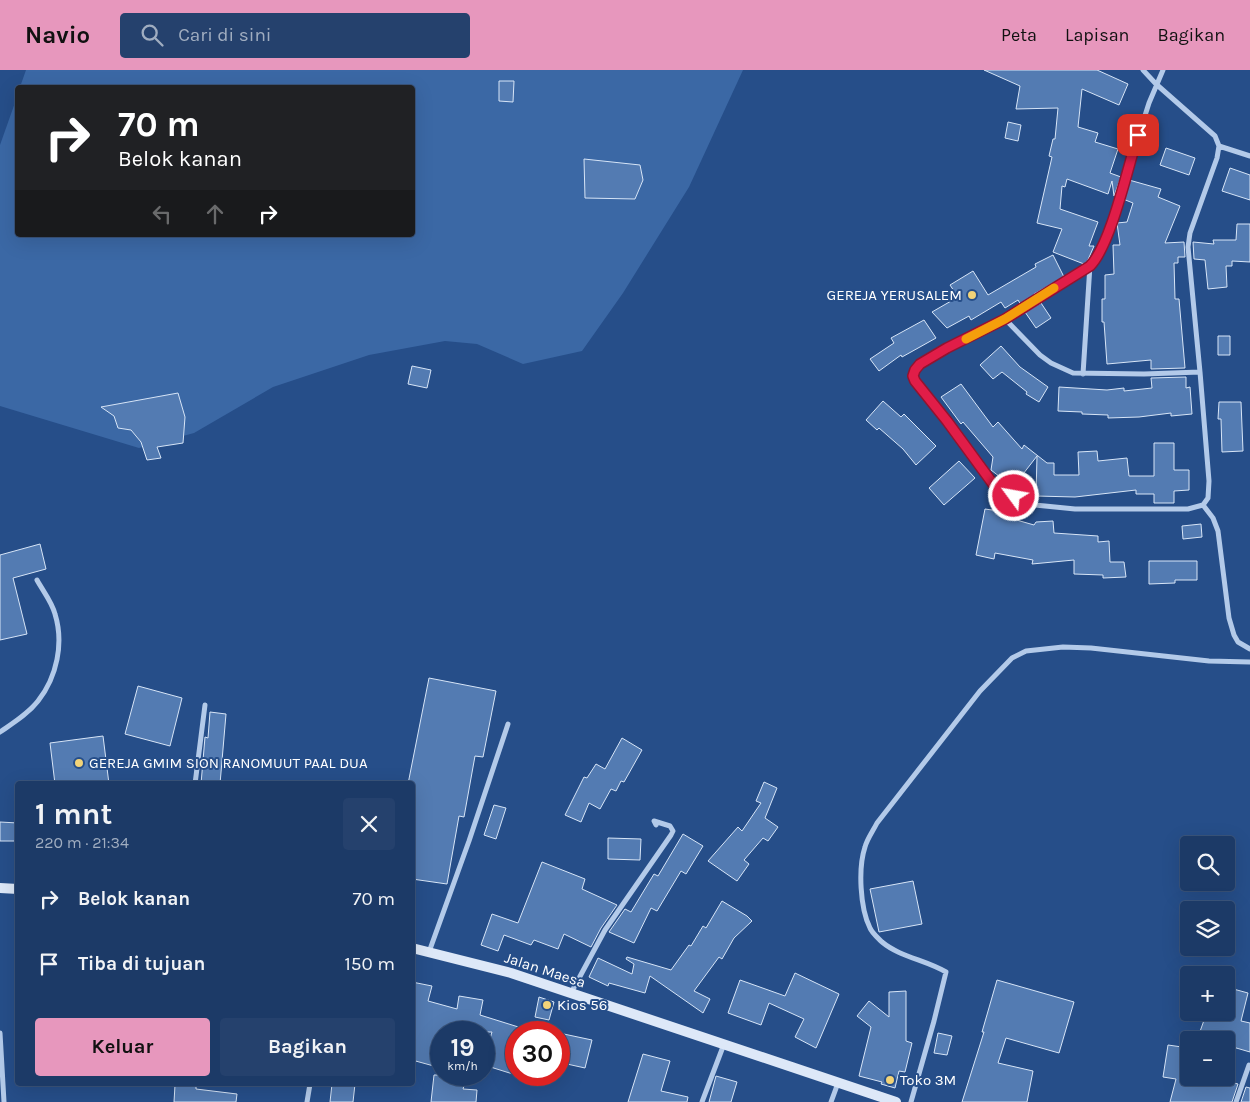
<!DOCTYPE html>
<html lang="id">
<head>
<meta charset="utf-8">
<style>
	:root { --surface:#1c3a67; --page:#25416d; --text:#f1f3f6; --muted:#a0adc0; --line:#3a547b; --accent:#e797bd }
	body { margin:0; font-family:Karla,sans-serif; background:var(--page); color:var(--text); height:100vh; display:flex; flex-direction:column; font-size:19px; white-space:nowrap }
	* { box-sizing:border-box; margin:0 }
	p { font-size:16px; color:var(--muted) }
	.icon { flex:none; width:28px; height:28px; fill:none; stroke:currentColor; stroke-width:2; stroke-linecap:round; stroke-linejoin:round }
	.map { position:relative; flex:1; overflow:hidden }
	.panel { position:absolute; left:15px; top:711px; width:400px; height:305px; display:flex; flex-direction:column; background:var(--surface); border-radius:5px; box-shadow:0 5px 20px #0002,0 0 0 1px var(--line) }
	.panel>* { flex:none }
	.top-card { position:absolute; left:15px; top:15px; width:400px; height:152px; border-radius:5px; box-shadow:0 5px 20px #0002,0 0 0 1px var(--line); background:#202124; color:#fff; overflow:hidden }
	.fabs { position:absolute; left:1180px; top:766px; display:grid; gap:10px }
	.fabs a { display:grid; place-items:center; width:55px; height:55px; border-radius:5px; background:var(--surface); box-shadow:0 5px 20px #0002,0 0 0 1px var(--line); font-size:25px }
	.speed { position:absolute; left:430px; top:951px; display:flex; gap:10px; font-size:25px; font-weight:700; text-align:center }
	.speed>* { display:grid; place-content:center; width:65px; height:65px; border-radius:50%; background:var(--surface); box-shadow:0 5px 20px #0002,0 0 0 1px var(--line); line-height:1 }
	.speed small { font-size:12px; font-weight:400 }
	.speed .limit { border:8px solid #d22; background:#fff; color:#111 }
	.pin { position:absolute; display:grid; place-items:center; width:42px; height:42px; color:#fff; margin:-21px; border-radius:10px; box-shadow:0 2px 8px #0006 }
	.me { position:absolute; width:55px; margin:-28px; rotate:302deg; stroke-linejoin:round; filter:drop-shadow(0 0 4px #0008) }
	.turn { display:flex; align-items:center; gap:18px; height:105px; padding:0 20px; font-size:22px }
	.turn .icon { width:65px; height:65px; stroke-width:2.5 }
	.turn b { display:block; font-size:35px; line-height:42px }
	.lanes { display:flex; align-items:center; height:48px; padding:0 20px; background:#0003; justify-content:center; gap:25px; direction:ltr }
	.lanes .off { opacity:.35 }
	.round { display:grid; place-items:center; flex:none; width:52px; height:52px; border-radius:5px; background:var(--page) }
	.overview { display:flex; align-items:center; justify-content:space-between; height:85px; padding:0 20px }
	h1 { font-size:30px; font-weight:700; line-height:38px }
	.button { display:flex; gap:10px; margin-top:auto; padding:10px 20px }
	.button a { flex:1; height:58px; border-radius:5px; background:var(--accent); color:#111; font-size:20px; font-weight:700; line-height:58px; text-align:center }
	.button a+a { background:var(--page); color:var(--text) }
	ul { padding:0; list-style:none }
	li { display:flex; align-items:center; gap:15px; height:65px; padding:0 20px }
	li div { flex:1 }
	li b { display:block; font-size:19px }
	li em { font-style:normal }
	header { display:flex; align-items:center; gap:30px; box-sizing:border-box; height:70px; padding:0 25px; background:var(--accent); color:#111 }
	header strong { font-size:24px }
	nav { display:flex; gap:28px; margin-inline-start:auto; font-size:18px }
	.search { width:350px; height:45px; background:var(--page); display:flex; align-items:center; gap:12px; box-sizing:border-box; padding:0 18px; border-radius:5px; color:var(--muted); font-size:19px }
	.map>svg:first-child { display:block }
	.green { fill:#3b68a5 }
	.building { fill:#537bb2; stroke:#d7e5f7 }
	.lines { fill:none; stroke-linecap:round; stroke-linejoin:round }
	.street { stroke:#b3cae9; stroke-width:5 }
	.secondary { stroke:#dde8f8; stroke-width:10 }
	.route-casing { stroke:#92132f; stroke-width:12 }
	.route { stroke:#e11d48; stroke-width:9 }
	.slow { stroke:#f59e0b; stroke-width:9 }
	.poi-dot { fill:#f2d378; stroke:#264e89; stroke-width:2 }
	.labels { text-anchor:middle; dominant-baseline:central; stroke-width:4; stroke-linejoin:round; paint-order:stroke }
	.poi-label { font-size:15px; fill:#fff; stroke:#264e89; text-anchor:start }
	.street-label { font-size:15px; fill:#fff; stroke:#264e89 }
</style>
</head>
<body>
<header>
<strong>Navio</strong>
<div class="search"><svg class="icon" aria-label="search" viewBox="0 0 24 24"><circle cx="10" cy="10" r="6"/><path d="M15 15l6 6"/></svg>Cari di sini</div>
<nav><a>Peta</a><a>Lapisan</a><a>Bagikan</a></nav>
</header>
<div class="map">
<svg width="1250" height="1032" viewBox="0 0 1250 1032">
	<rect width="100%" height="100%" fill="#264e89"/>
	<path class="green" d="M26,0H743L689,117L623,223L582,281L523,294L477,274L445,271L369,285L273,317L194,363L139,378L0,336V75L17,27L18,165H412V18L20,17Z"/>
	<path class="building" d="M984,0H1097L1128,14L1119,35L1082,19L1078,57L1098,63L1095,72L1118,79L1110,103L1121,107L1114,126L1112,111L1108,124L1067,109L1065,117L1062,116L1060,139L1098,152L1089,176H1094L1087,192L1084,194L1053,182L1062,159L1037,153L1052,87L1049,86L1053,69H1055L1058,38L1016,39L1020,16Z
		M499,11H514L513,32L499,31Z
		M1008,52L1021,55L1018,71L1005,68Z
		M1166,78L1195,88L1189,105L1160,95Z
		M584,89L640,95L643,110L635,129L585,128Z
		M1230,98L1250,105V130L1222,121Z
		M1129,110L1161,119L1158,127L1180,136L1165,173L1184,172L1185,187H1178V193H1174L1175,229H1179L1185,298L1151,299V290L1107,294L1104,252H1102V229H1105V205L1114,204L1113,175H1120L1117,153L1127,152L1133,133L1123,129Z
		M1237,154H1250V192L1232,191V196H1226L1227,217L1208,219L1205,190L1194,189L1193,172L1214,174L1213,170H1236Z
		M1053,185L1064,207L1034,224L1035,226L1021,235L1018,230L1005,238L1001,232L971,250L969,246L947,258L932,242L958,227L950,215L973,201L988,225L1036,197L1035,194Z
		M1041,233L1051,248L1036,258L1025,242Z
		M924,250L936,268L902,287L901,285L879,301L870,289L894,273L891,268Z
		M1218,266H1230V285H1218Z
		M1001,276L1020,297L1048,317L1039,332L1026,324L1027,322L1002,302L993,309L980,295Z
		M412,296L431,300L427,318L408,314Z
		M1186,307V318L1190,317L1192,344L1171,346V343L1139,347L1108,348V345L1082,344V342L1058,341L1059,317L1107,320L1124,318V321L1152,318L1151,308Z
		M961,314L993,357L998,352L1022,379L1024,375L1047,393H1054V405H1079L1078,382L1097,381L1098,391L1127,388L1129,406H1154V373H1174V400H1189V420L1174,421V433H1154V424H1136V420L1075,427L1036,426L1037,386L1013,417L991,400L993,387L963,352L961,354L941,327Z
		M178,323L185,347L183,373L157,377L161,388L147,390L141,372L131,360L118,358L114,346L101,337Z
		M883,331L901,347L904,344L936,376L916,395L903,379L879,358L877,360L866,350Z
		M1219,332H1241L1243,381L1222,382L1221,349H1218Z
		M959,391L975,408L944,435L929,418Z
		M985,439L999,441V445L1034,455L1036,452L1053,451L1054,463L1098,466V472L1109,471L1110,492H1124L1126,507L1103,508V505L1074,504V490L1032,494L1033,490L995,483L994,489L976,485Z
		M1201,454L1202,467L1183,469L1182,456Z
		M40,474L46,499L13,508L27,564L0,570V485Z
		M1149,491H1197V510H1175V513L1149,514Z
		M429,608L496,621L483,687L475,686L464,747L459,746L447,814L412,809V714H408Z
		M138,616L182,628L170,676L125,664Z
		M210,642L226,644L220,714H201L205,667L208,668Z
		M103,666L109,714H55L50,673Z
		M622,668L642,680L624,712L621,711L616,721L611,719L600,739L589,733L581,752L565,745L584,707L587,708L596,694L605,699Z
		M764,712L777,718L765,748L778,757L768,771L763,768L744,790L749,794L737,811L708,791L738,757L742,761L761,733L756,731Z
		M494,735L506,738L496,769L484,765Z
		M0,752L18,753V771H0Z
		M683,764L703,776L686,804L681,801L657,841L651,838L634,873L609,862L625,839L631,842L654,804L658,806Z
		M608,768L641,769L640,790L608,789Z
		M542,792L585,809L582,819L617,835L601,858L591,877L564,864L558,879L534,870L531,875L504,865L498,881L481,875L492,844L518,853Z
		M913,811L922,854L879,862L870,819Z
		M722,831L747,846L752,851L734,868L722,889L719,887L694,921L710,929L703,943L650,906L645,923L609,913L608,916L589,907L598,888L632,904L634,894L626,889L627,887L671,900L689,875L691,876L703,856L706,858Z
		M795,903L839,924L816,978L795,967L804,949L769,933L761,955L728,943L740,910L785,926Z
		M997,910L1074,932L1059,983L1006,968L998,993L1033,1001L1027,1032H962L984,962H982Z
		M412,912L432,916L428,931L457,939L459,926L483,930L480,945L528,960L527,962H516V1005L484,995V988L492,962H441V998L412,990Z
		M1226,917L1248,923L1241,951L1250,953V982L1226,975V970H1209L1198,967L1207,942H1226Z
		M906,921V971L912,973L905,1002L899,1001L895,1018L881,1014L882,1012L859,1006L871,957L857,946L869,931L889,947V922Z
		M539,927L554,932L549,950L535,947Z
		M559,963L592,970L585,998L567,994L570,982L559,978Z
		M938,963L952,966L947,985L934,983Z
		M1168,975L1189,978V1008H1215L1238,1014L1232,1032H1170L1176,1009L1163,1007Z
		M643,984L670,991L661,1021L688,1027L687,1032H628Z
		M434,1005H468L463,1019L477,1020L476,1032H431Z
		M716,1006L737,1012L731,1032H709Z
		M332,1014H355L353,1032H330Z
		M175,1015L196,1016V1019L237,1024L236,1032H174Z
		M1246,1017L1250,1018V1032H1241Z"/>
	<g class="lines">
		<path class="street" d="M1219,76L1250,86
			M1090,195C1062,214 1034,233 1005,249C980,263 941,276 920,294C914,299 912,304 915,311L947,351L996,418L1014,426L1035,435L1075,439H1188L1203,435L1208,428L1209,411L1200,302
			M1005,249L1040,285L1051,293L1073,303L1144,304L1200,302L1188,177L1190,163L1217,88L1219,76L1215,66L1156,14L1143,0
			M1083,304L1090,195L1096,190L1105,170L1149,33L1163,0
			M1203,435L1213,448L1218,461L1229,548L1234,565L1238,572L1250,579
			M0,662C13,653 28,644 38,631C57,607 64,573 55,544C52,532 43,521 37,510
			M195,714L205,635
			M429,882L469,771L508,654
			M571,923L605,860L671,765L673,761L670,756L654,751L656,755
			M0,963L4,1032
			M307,1032L310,1014
			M702,1032L724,974
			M831,1032L838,1013
			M911,1032L934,951L946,902C926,890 900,887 882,872C878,868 872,863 870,858C860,838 858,798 865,777C867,769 873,761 877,753L980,621L1012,588L1026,581L1063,577L1091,578L1209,591L1250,592
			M1236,1032L1249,995"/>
		<path class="secondary" d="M0,818L18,819
			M412,878L511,903L896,1032"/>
	</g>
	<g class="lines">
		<defs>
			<path id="route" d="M1014,426L996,418L947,351L915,311L913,306L915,300L920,294L947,278L1005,249L1090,196C1111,175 1128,96 1138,65"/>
		</defs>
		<use href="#route" class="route-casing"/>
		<use href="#route" class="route"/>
		<path class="slow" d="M966,269L1005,249L1054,218"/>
	</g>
	<g class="poi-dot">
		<circle cx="972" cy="225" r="5"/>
		<circle cx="79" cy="693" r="5"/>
		<circle cx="547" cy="935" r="5"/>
		<circle cx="890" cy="1010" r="5"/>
	</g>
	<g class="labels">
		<g class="poi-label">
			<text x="962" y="225" text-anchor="end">GEREJA YERUSALEM</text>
			<text x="89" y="693">GEREJA GMIM SION RANOMUUT PAAL DUA</text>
			<text x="557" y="935">Kios 56</text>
			<text x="900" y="1010">Toko 3M</text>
		</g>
		<g class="street-label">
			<text transform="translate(545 900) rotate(18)">Jalan Maesa</text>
		</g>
	</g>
</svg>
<div class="fabs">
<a><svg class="icon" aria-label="search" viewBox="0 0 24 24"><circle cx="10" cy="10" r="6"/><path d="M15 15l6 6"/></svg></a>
<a><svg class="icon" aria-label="layers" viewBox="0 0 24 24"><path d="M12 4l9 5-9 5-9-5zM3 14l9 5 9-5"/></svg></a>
<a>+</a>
<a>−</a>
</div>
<div class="speed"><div>19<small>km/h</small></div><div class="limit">30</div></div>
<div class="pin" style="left:1138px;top:65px;background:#d93025"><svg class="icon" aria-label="arrive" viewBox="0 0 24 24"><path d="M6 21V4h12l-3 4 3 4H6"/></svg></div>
<svg class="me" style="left:1014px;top:426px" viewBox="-20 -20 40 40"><circle r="17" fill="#e11d48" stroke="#fff" stroke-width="3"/><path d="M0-11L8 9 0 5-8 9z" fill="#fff"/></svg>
<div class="top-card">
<div class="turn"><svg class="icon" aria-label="right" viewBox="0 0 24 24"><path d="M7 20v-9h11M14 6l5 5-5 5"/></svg><div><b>70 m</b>Belok kanan</div></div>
<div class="lanes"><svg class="icon off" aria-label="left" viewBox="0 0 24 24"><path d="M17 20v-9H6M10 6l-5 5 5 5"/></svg><svg class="icon off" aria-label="ahead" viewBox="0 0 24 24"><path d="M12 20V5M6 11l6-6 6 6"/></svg><svg class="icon" aria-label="right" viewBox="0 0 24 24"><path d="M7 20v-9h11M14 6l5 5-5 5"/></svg></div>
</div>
<section class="panel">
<div class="overview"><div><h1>1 mnt</h1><p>220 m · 21:34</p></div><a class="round"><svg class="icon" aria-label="close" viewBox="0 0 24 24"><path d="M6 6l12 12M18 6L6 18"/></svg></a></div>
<ul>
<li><svg class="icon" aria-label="right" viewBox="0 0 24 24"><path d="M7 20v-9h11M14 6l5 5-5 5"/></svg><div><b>Belok kanan</b></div><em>70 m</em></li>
<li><svg class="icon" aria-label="arrive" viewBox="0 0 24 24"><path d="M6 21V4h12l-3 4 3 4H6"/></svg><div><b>Tiba di tujuan</b></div><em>150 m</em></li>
</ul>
<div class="button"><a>Keluar</a><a>Bagikan</a></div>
</section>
</div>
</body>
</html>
